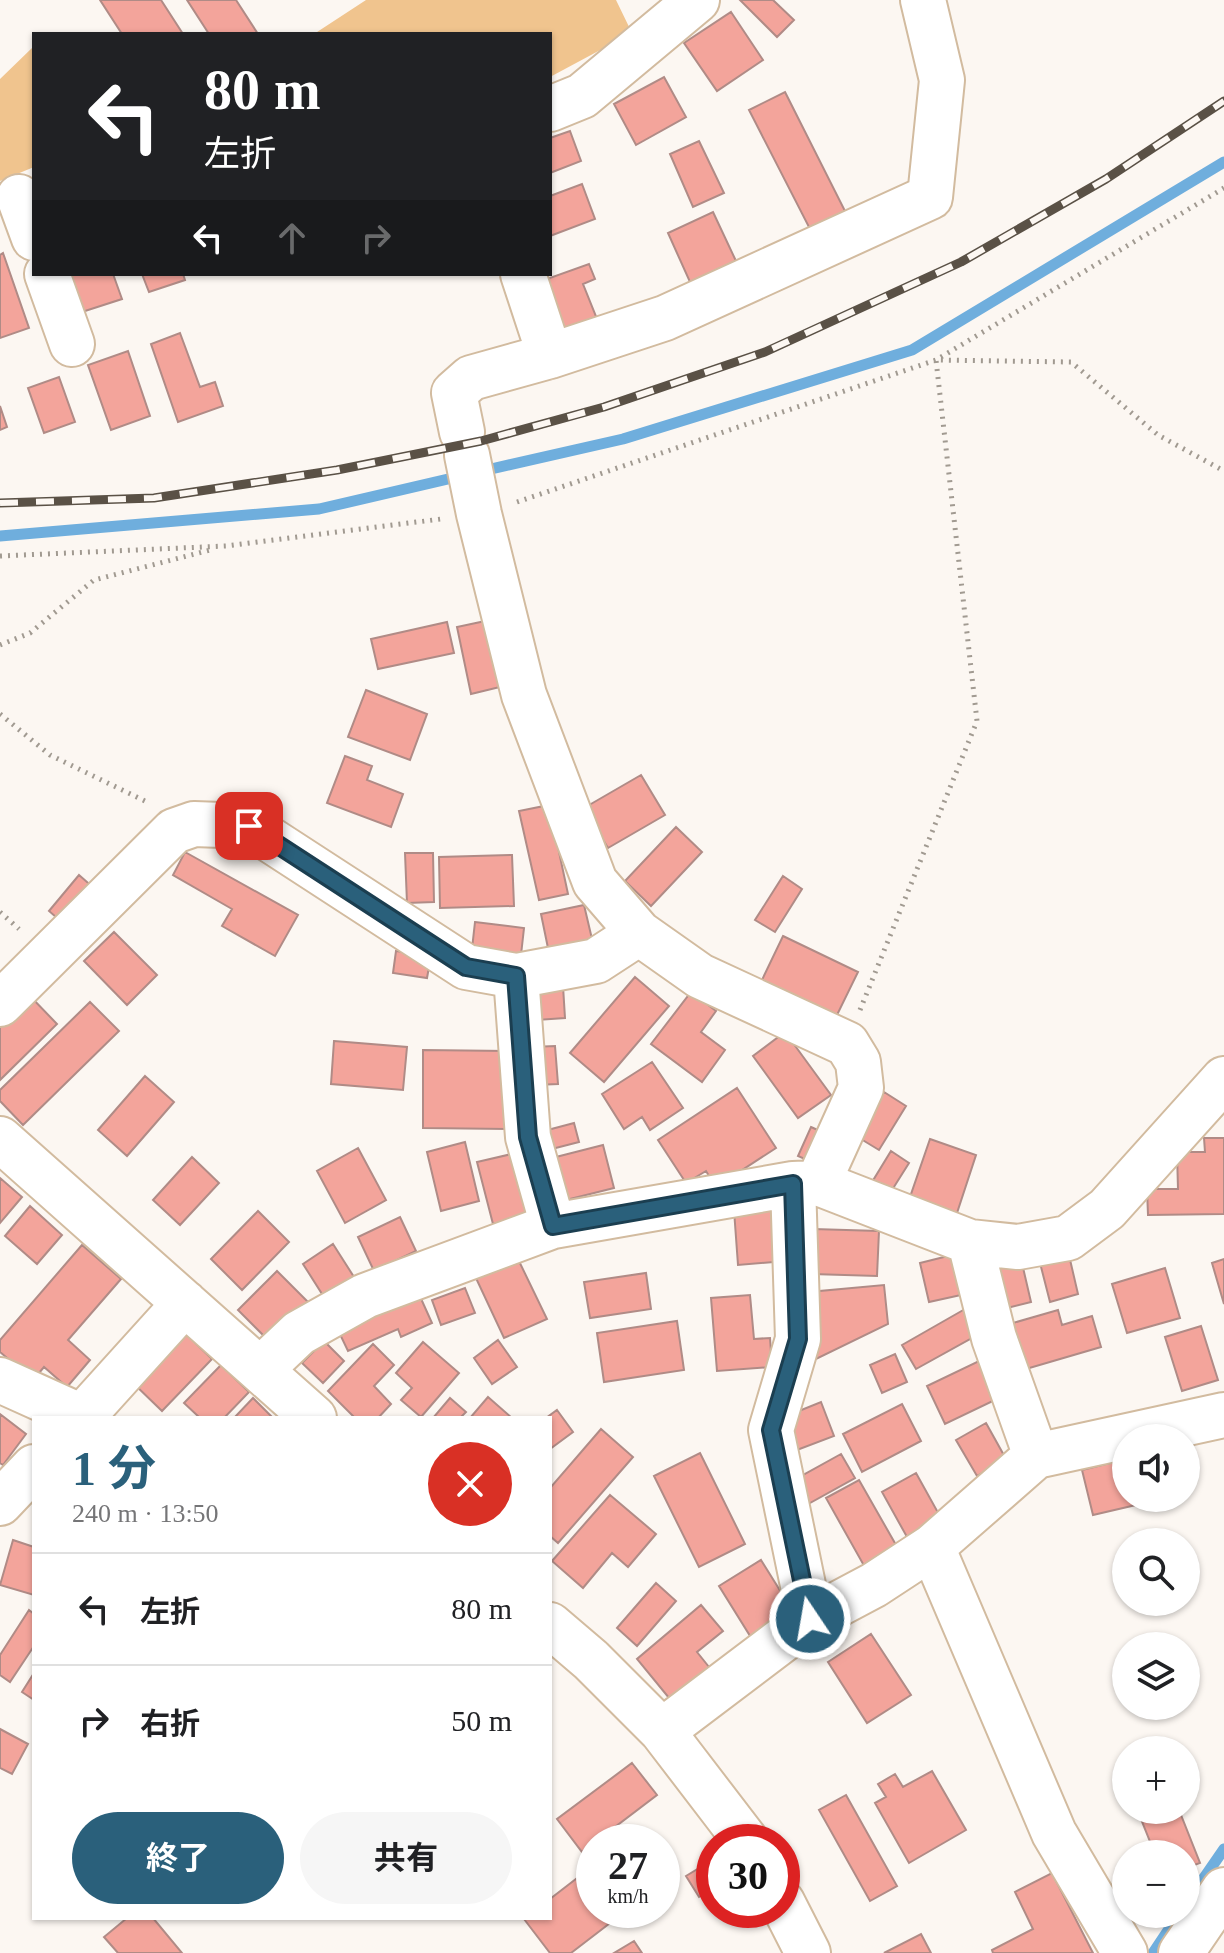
<!DOCTYPE html>
<html lang="ja">
<head>
<meta charset="utf-8">
<style>
	:root { --surface:#fff; --page:#f6f6f6; --text:#202124; --muted:#757577; --line:#e0e0e0; --accent:#2a607b }
	body { margin:0; font-family:"Times New Roman","Noto Sans JP",serif; background:var(--page); color:var(--text); height:100vh; display:flex; flex-direction:column; font-size:30px; white-space:nowrap }
	* { box-sizing:border-box; margin:0 }
	p { font-size:26px; color:var(--muted) }
	.icon { flex:none; width:44px; height:44px; fill:none; stroke:currentColor; stroke-width:2; stroke-linecap:round; stroke-linejoin:round }
	.map { position:relative; flex:1; overflow:hidden }
	.sheet { position:absolute; left:32px; top:1416px; width:520px; height:504px; display:flex; flex-direction:column; background:var(--surface); border-radius:0px; box-shadow:0 2px 6px #0004 }
	.sheet>* { flex:none }
	.guide { position:absolute; left:32px; top:32px; width:520px; height:244px; border-radius:0px; box-shadow:0 2px 6px #0004; background:#202124; color:#fff; overflow:hidden }
	.fabs { position:absolute; left:1112px; top:1424px; display:grid; gap:16px }
	.fabs a { display:grid; place-items:center; width:88px; height:88px; border-radius:50%; background:var(--surface); box-shadow:0 2px 6px #0004; font-size:40px }
	.speed { position:absolute; left:576px; top:1824px; display:flex; gap:16px; font-size:40px; font-weight:700; text-align:center }
	.speed>* { display:grid; place-content:center; width:104px; height:104px; border-radius:50%; background:var(--surface); box-shadow:0 2px 6px #0004; line-height:1 }
	.speed small { font-size:20px; font-weight:400 }
	.speed .limit { border:12px solid #d22; background:#fff; color:#111 }
	.pin { position:absolute; display:grid; place-items:center; width:68px; height:68px; color:#fff; margin:-34px; border-radius:16px; box-shadow:0 4px 12px #0006 }
	.me { position:absolute; width:88px; margin:-44px; rotate:348deg; stroke-linejoin:round; filter:drop-shadow(0 0 6px #0008) }
	.turn { display:flex; align-items:center; gap:28px; height:168px; padding:0 40px; font-size:36px }
	.turn .icon { width:104px; height:104px; stroke-width:2.5 }
	.turn b { display:block; font-size:56px; line-height:68px }
	.lanes { display:flex; align-items:center; height:76px; padding:0 40px; background:#0003; justify-content:center; gap:40px; direction:ltr }
	.lanes .off { opacity:.35 }
	.round { display:grid; place-items:center; flex:none; width:84px; height:84px; border-radius:42px; background:var(--page) }
	.summary { display:flex; align-items:center; justify-content:space-between; height:136px; padding:0 40px }
	h1 { font-size:48px; font-weight:700; line-height:60px; color:var(--accent) }
	.primary-button { display:flex; gap:16px; margin-top:auto; padding:16px 40px }
	.primary-button a { flex:1; height:92px; border-radius:48px; background:var(--accent); color:#fff; font-size:32px; font-weight:700; line-height:92px; text-align:center }
	.primary-button a+a { background:var(--page); color:var(--text) }
	ul { padding:0; list-style:none }
	li { display:flex; align-items:center; gap:24px; height:112px; padding:0 40px; border-top:2px solid var(--line) }
	li div { flex:1 }
	li b { display:block; font-size:30px }
	li em { font-style:normal }
	.map>svg:first-child { display:block }
	.green { fill:#f0c48e }
	.lines { fill:none; stroke-linecap:round; stroke-linejoin:round }
	.stream { stroke:#6faedd; stroke-width:11 }
	.building { fill:#f3a49b; stroke:#b08b86; stroke-width:2 }
	.minor-casing { stroke:#d2bb9f; stroke-width:48 }
	.path { stroke:#a19a91; stroke-width:5; stroke-dasharray:2 6; stroke-linecap:butt }
	.minor { stroke:#fff; stroke-width:44 }
	.rail-casing { stroke:#5a5146; stroke-width:9 }
	.rail { stroke:#fcf7f2; stroke-width:6; stroke-dasharray:18; stroke-linecap:butt }
	.route-casing { stroke:#1b3e50; stroke-width:20 }
	.route { stroke:#2a607b; stroke-width:14 }
</style>
</head>
<body>
<div class="map">
<svg width="1224" height="1953" viewBox="0 0 1224 1953">
	<rect width="100%" height="100%" fill="#fcf7f2"/>
	<path class="green" d="M366,0H616L632,33L550,77V34H314Z
		M32,48L34,49V167L0,181V79Z"/>
	<g class="lines">
		<path class="stream" d="M478,472L623,439L912,350L1224,162
			M0,536L319,509L461,476
			M1186,1904L1224,1849
			M1153,1953L1179,1914"/>
	</g>
	<path class="building" d="M100,0H161L183,34H122Z
		M187,0H236L258,34H209Z
		M740,0H773L794,20L777,37Z
		M731,12L763,60L717,91L684,43Z
		M664,77L686,117L636,145L614,104Z
		M785,92L846,213L811,231L749,110Z
		M570,131L581,161L550,173V138Z
		M699,141L724,193L693,207L670,154Z
		M582,184L595,219L550,236V196Z
		M713,212L736,261L690,282L668,233Z
		M3,253L29,328L0,338V255Z
		M589,264L595,279L583,284L597,319L563,332L544,280Z
		M69,274H113L122,299L82,312Z
		M142,274H183L185,280L149,292Z
		M180,333L200,387L215,382L223,406L178,422L151,344Z
		M128,351L150,416L111,430L88,365Z
		M59,377L75,422L44,433L28,388Z
		M0,406L7,427L0,430Z
		M490,620L504,686L471,694L457,627Z
		M447,622L454,653L378,669L371,639Z
		M366,690L427,714L410,760L348,737Z
		M345,756L372,766L367,780L403,794L391,827L327,803Z
		M641,775L665,815L608,848L584,808Z
		M549,805L568,894L539,900L519,811Z
		M676,827L702,852L651,906L625,881Z
		M185,852L298,915L275,956L222,926L232,909L173,875Z
		M405,853H433L434,902L407,903Z
		M512,855L514,906L440,908L439,857Z
		M79,875L95,889L64,924L49,911Z
		M783,876L802,889L775,932L755,920Z
		M584,905L592,939L548,948L541,914Z
		M475,922L524,928L521,955L472,949Z
		M114,932L157,975L127,1005L84,961Z
		M783,936L858,972L836,1017L761,982Z
		M396,951L431,956L427,978L393,973Z
		M635,977L669,1006L604,1082L570,1053Z
		M563,986L565,1018L537,1020L536,987Z
		M691,992L716,1011L701,1032L725,1050L702,1082L651,1044Z
		M29,995L57,1024L0,1080V1023Z
		M90,1002L119,1031L23,1125L0,1101V1090Z
		M785,1032L831,1095L798,1118L753,1056Z
		M334,1041L407,1047L403,1090L331,1084Z
		M555,1046L558,1084L535,1085L532,1047Z
		M423,1050L507,1051V1129L423,1128Z
		M652,1062L683,1108L650,1130L642,1117L624,1129L602,1094Z
		M145,1076L174,1102L127,1156L98,1130Z
		M737,1088L776,1148L716,1187L706,1171L686,1183L658,1140Z
		M884,1092L906,1106L879,1150L856,1136Z
		M574,1123L579,1142L544,1151L540,1132Z
		M811,1127L829,1135L816,1164L798,1156Z
		M1204,1138H1224V1214L1148,1215L1147,1189H1178L1177,1152H1205Z
		M930,1139L976,1155L956,1216L909,1200Z
		M465,1142L479,1201L441,1211L427,1152Z
		M603,1145L614,1188L562,1201L552,1158Z
		M358,1148L386,1200L345,1223L317,1171Z
		M891,1151L909,1163L887,1198L869,1187Z
		M516,1153L531,1215L493,1224L477,1162Z
		M192,1157L219,1183L180,1225L153,1200Z
		M0,1178L22,1197L0,1223Z
		M30,1206L62,1235L37,1264L5,1236Z
		M780,1206L785,1261L738,1265L734,1210Z
		M258,1211L289,1242L242,1290L211,1259Z
		M400,1217L416,1251L374,1271L358,1237Z
		M813,1229L879,1231L877,1276L812,1274Z
		M333,1244L354,1277L324,1297L303,1264Z
		M82,1245L121,1279L68,1340L90,1360L67,1387L44,1367L33,1380L0,1352V1340Z
		M1068,1251L1078,1294L1050,1302L1039,1259Z
		M952,1255L961,1295L929,1302L920,1263Z
		M517,1257L547,1319L504,1338L475,1276Z
		M1021,1259L1031,1302L1003,1309L992,1266Z
		M1224,1259V1304L1212,1263Z
		M1165,1268L1180,1318L1127,1333L1112,1284Z
		M277,1271L310,1304L271,1343L238,1310Z
		M646,1273L651,1309L590,1318L584,1282Z
		M884,1285L888,1324L816,1359L809,1292Z
		M465,1288L475,1313L441,1325L432,1300Z
		M418,1292L432,1323L401,1337L398,1329L348,1351L337,1328Z
		M750,1295L754,1339L770,1338L772,1367L717,1371L711,1298Z
		M965,1309L979,1334L916,1369L902,1345Z
		M1058,1310L1062,1325L1092,1316L1101,1347L1026,1369L1013,1323Z
		M677,1321L684,1370L604,1382L597,1333Z
		M1201,1326L1218,1380L1182,1391L1165,1337Z
		M182,1330L212,1359L162,1411L132,1382Z
		M498,1340L517,1367L492,1384L474,1358Z
		M324,1341L344,1361L323,1383L302,1363Z
		M423,1342L459,1373L421,1417L401,1400L412,1388L396,1373Z
		M373,1344L394,1365L374,1386L391,1404L378,1418H355L328,1391Z
		M895,1354L907,1382L882,1393L870,1365Z
		M979,1361L997,1399L945,1424L927,1386Z
		M221,1365L249,1392L224,1418H200L184,1403Z
		M488,1397L512,1418H470Z
		M253,1398L273,1418H234Z
		M450,1398L466,1412L460,1418H433Z
		M821,1402L834,1436L789,1453V1415Z
		M902,1404L921,1441L862,1472L843,1434Z
		M557,1410L573,1432L550,1449V1418H546Z
		M0,1414L26,1434L3,1465L0,1463Z
		M986,1423L1006,1459L977,1476L956,1440Z
		M601,1429L633,1457L558,1543L550,1536V1488Z
		M700,1453L745,1544L699,1567L654,1476Z
		M841,1454L855,1478L801,1508L787,1484Z
		M1126,1459V1498H1166L1093,1515L1082,1470Z
		M916,1473L941,1518L907,1537L882,1492Z
		M859,1480L900,1552L867,1571L826,1498Z
		M610,1495L656,1534L628,1567L612,1553L583,1588L552,1561Z
		M13,1540L34,1547V1595L0,1585Z
		M761,1560L794,1613L752,1639L719,1586Z
		M656,1583L676,1601L637,1646L617,1628Z
		M701,1605L723,1631L697,1652L713,1672L674,1704L637,1659Z
		M29,1610L34,1614V1646L10,1682L0,1675V1655Z
		M871,1634L911,1695L867,1723L828,1662Z
		M34,1673V1700L22,1692Z
		M0,1729L28,1744L12,1774L0,1768Z
		M632,1763L657,1795L582,1852L557,1819Z
		M932,1771L966,1830L909,1863L875,1803L886,1797L878,1784L895,1774L903,1787Z
		M846,1795L897,1886L870,1901L819,1810Z
		M1165,1810H1179L1200,1863L1186,1868V1854H1155L1141,1819Z
		M714,1859V1888L699,1897L686,1876Z
		M594,1865V1910H627L571,1953H550L524,1919L550,1918V1899Z
		M1052,1873L1093,1953H993L992,1950L1033,1929L1015,1892Z
		M127,1918H153L182,1953H118L104,1937Z
		M921,1934L931,1953H884Z
		M634,1941L642,1953H614Z"/>
	<g class="lines">
		<defs>
			<path id="minor" d="M550,109L582,96L697,0
				M19,197L34,238
				M47,274L72,344
				M523,274L550,356
				M462,432L454,393L471,378L550,356L665,318L930,197L942,80L923,0
				M467,455L479,514L524,695L595,882L639,933L700,976L847,1044L858,1062L861,1088L818,1183
				M516,976L528,1137L553,1226
				M0,1004L174,831L194,824L249,826L466,967L516,976L596,961L639,933
				M0,1139L314,1418
				M793,1184L798,1339L771,1430L810,1619
				M260,1370L299,1333L365,1296L553,1226L793,1184L818,1183L970,1242L1018,1247L1068,1238L1107,1209L1224,1079
				M0,1380L82,1417
				M81,1418L185,1303
				M1036,1456L1224,1415
				M0,1503L34,1467
				M932,1547L1054,1833L1125,1953
				M550,1625L591,1660L662,1731L747,1842
				M662,1731L810,1619L874,1585L932,1547L1036,1456L994,1338L970,1242
				M782,1902L808,1953
				M1181,1953L1224,1890"/>
		</defs>
		<use href="#minor" class="minor-casing"/>
		<path class="path" d="M517,502L936,360L1224,188
			M0,556L226,546L441,519
			M0,645L30,633L94,580L214,549
			M0,714L50,755L149,803
			M0,912L19,929
			M860,1010L977,721L936,360L1071,362L1158,435L1224,471"/>
		<use href="#minor" class="minor"/>
		<defs>
			<path id="rail" d="M0,503L154,498L337,470L481,441L604,407L765,352L961,262L1106,179L1224,101"/>
		</defs>
		<use href="#rail" class="rail-casing"/>
		<use href="#rail" class="rail"/>
	</g>
	<g class="lines">
		<defs>
			<path id="route" d="M249,826L466,967L516,976L528,1137L553,1226L793,1184L798,1339L771,1430L810,1619"/>
		</defs>
		<use href="#route" class="route-casing"/>
		<use href="#route" class="route"/>
	</g>
</svg>
<div class="fabs">
<a><svg class="icon" aria-label="sound" viewBox="0 0 24 24"><path d="M4 9h4l5-4v14l-5-4H4zM17 9q2 3 0 6"/></svg></a>
<a><svg class="icon" aria-label="search" viewBox="0 0 24 24"><circle cx="10" cy="10" r="6"/><path d="M15 15l6 6"/></svg></a>
<a><svg class="icon" aria-label="layers" viewBox="0 0 24 24"><path d="M12 4l9 5-9 5-9-5zM3 14l9 5 9-5"/></svg></a>
<a>+</a>
<a>−</a>
</div>
<div class="speed"><div>27<small>km/h</small></div><div class="limit">30</div></div>
<div class="pin" style="left:249px;top:826px;background:#d93025"><svg class="icon" aria-label="arrive" viewBox="0 0 24 24"><path d="M6 21V4h12l-3 4 3 4H6"/></svg></div>
<svg class="me" style="left:810px;top:1619px" viewBox="-20 -20 40 40"><circle r="17" fill="#2a607b" stroke="#fff" stroke-width="3"/><path d="M0-11L8 9 0 5-8 9z" fill="#fff"/></svg>
<div class="guide">
<div class="turn"><svg class="icon" aria-label="left" viewBox="0 0 24 24"><path d="M17 20v-9H6M10 6l-5 5 5 5"/></svg><div><b>80 m</b>左折</div></div>
<div class="lanes"><svg class="icon" aria-label="left" viewBox="0 0 24 24"><path d="M17 20v-9H6M10 6l-5 5 5 5"/></svg><svg class="icon off" aria-label="ahead" viewBox="0 0 24 24"><path d="M12 20V5M6 11l6-6 6 6"/></svg><svg class="icon off" aria-label="right" viewBox="0 0 24 24"><path d="M7 20v-9h11M14 6l5 5-5 5"/></svg></div>
</div>
<section class="sheet">
<div class="summary"><div><h1>1 分</h1><p>240 m · 13:50</p></div><a class="round" style="background:#d93025;color:#fff"><svg class="icon" aria-label="close" viewBox="0 0 24 24"><path d="M6 6l12 12M18 6L6 18"/></svg></a></div>
<ul>
<li><svg class="icon" aria-label="left" viewBox="0 0 24 24"><path d="M17 20v-9H6M10 6l-5 5 5 5"/></svg><div><b>左折</b></div><em>80 m</em></li>
<li><svg class="icon" aria-label="right" viewBox="0 0 24 24"><path d="M7 20v-9h11M14 6l5 5-5 5"/></svg><div><b>右折</b></div><em>50 m</em></li>
</ul>
<div class="primary-button"><a>終了</a><a>共有</a></div>
</section>
</div>
</body>
</html>
